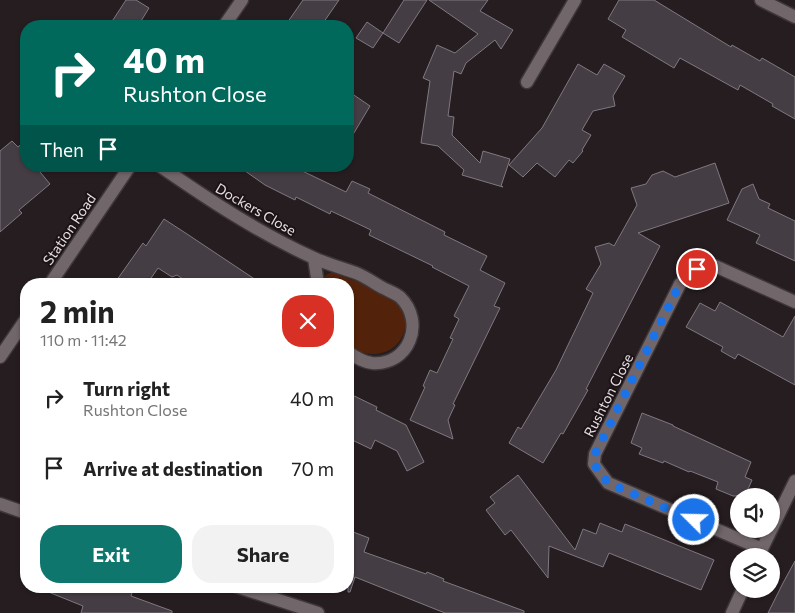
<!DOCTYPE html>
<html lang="en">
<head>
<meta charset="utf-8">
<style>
	:root { --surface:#fff; --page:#f2f2f2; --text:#222; --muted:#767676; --accent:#0f766e }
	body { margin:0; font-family:Commissioner,sans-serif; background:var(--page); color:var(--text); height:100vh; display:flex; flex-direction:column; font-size:19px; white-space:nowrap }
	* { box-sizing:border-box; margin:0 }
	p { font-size:16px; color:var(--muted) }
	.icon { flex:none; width:28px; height:28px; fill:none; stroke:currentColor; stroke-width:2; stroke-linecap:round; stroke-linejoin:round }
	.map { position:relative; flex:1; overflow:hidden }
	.sheet { position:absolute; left:20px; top:278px; width:334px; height:315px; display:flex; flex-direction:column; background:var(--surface); border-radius:20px; box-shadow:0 1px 4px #0004 }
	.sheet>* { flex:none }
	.guide { position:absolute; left:20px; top:20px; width:334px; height:152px; border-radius:20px; box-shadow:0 1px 4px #0004; background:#00695c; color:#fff; overflow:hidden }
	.fabs { position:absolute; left:730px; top:488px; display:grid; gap:10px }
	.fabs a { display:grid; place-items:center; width:50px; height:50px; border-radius:50%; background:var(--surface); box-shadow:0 1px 4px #0004; font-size:25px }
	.pin { position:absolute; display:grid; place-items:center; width:42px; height:42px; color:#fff; margin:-21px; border:2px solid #fff; border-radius:50%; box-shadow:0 1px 5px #0007 }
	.me { position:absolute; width:55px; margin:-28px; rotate:293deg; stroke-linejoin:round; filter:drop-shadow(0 0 4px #0008) }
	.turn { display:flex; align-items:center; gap:18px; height:105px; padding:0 20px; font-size:22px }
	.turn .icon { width:65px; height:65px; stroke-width:2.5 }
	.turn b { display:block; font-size:35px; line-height:42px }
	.then { display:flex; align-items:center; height:48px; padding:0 20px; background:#0003; gap:10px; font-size:19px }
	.round { display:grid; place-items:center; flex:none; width:52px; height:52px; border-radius:20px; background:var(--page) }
	.headline { display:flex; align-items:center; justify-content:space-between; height:85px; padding:0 20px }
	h1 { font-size:30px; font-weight:700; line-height:38px }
	.action { display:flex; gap:10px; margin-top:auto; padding:10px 20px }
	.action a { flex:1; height:58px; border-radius:20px; background:var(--accent); color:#fff; font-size:20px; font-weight:700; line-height:58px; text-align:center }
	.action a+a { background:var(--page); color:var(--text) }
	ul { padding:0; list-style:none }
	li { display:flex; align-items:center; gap:15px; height:70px; padding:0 20px }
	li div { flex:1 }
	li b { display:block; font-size:19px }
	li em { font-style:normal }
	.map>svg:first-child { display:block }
	.green { fill:#53220b }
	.building { fill:#453d44; stroke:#807880 }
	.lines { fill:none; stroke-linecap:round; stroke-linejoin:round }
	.street-casing { stroke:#3e373a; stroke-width:15 }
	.secondary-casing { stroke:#3e373a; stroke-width:15 }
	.street { stroke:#71666a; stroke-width:12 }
	.secondary { stroke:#71666a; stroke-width:12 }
	.route { stroke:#1a73e8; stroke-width:9; stroke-dasharray:0 16.2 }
	.labels { text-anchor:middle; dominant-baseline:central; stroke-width:4; stroke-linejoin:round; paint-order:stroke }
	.street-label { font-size:14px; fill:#e6e0e2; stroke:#1c1317 }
</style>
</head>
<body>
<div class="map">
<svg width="795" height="613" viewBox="0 0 795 613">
	<rect width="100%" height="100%" fill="#261d20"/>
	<path class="green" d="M332,272C349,279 378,288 392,299C416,316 406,351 376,354C371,354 365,354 361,352C356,350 352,346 348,343V284H324L323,281L326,275Z"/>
	<path class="building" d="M126,0H136L149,8L138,26H109Z
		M303,0H339L321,26H285Z
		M404,0H427L399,43L383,33Z
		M429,0H488L480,11L513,30L501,49L495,40L466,63L461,74L454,71L448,116L454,117L452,135L480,163L483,151L510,159L501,186L503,187L462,175L464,170L438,146L421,143L430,81L423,78L437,45L455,53L478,34Z
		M619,0H654L731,47L732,45L760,61L762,58L795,77V119L772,106L773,104L740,85L738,90L680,58L674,68L622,37L626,30L608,19Z
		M367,22L383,33L373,48L356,38Z
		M578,64L597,75L604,64L625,76L613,96L615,106L593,111L582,130L591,135L582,150L583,151L573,163L569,160L555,177L537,163L523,177L509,165L542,128Z
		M348,91L370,106L348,143Z
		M26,140V166H35L50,184L19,210L22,213L0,232V151L12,141L18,147Z
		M715,163L729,203L638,233L660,246L602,358L586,389L588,390L563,434L561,433L543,463L509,443L518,427L521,429L556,370L593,293L586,289L601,264L595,247L609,243L614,246L637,205L631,188L646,184L652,175L663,171L675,177Z
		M238,166H292L346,192L352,181L370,189L368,193L445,232L444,235L487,256L480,270L505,283L494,306L500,308L453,404L455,405L448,420L453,439L410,420L425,387L423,386L430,370L437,373L453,339L450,338L459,319L454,316L469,286L432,267L433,266L369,235L371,230L331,211L330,214L296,197L295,200L265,185Z
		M753,184L759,199L770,204L768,208L795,221V261L756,243L760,235L727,220L742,189Z
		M164,219L187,234L262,284H190L177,275L172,277L158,268L147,284H114L143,243L146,246Z
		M720,302L783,337L795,316V385L738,354L735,359L721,351L723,347L686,327L700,303L715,311Z
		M348,393L377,407L376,410L406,425L424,462L407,471L397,451L375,440L371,449L348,438Z
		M642,413L673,425V426L751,462L745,477L752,480L745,496H733L716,489L718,482L690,471L689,472L664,461L663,463L639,454L642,448L631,443Z
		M518,475L575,550L583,529L596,534L600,523L622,532L625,524L714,560L701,590L609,553L603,567L549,546L548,578L511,530L505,535L486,510L495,503L490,497Z
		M348,530L369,538L364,552L426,574L427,572L444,579L443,581L524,611V613H445L355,577L350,592H348Z
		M795,561V613H768L783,583Z
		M134,586L131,596L172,611V613H81L83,606L36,587Z"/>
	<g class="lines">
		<defs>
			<path id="street" d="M761,0L795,17
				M527,82L575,0
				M160,166C209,200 259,233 314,258C327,264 342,268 356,273C366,277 374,283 383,288C389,291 395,293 400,297C426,322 409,366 372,363C363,362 355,357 348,352
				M314,258L318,284
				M0,504L26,513
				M762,549L608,483L594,464L595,454L680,284L697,269L715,266L795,302
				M759,555L795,481
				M235,586L318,613
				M732,613L743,589"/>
			<path id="secondary" d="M224,26L242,0
				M50,284L130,166
				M0,357L26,319"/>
		</defs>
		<use href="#street" class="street-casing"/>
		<use href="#secondary" class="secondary-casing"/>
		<use href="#street" class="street"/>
		<use href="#secondary" class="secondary"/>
	</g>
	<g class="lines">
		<path class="route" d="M694,520L608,483L594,464L595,454L680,284L697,269"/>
	</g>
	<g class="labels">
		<g class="street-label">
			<text transform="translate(256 209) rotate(30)">Dockers Close</text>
			<text transform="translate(69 229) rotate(-56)">Station Road</text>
			<text transform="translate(608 395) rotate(-63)">Rushton Close</text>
		</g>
	</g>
</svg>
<div class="fabs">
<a><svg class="icon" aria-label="sound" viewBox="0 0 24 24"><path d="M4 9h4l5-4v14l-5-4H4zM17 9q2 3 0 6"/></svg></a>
<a><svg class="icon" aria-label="layers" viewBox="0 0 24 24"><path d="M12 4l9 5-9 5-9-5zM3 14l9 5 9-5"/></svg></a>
</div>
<div class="pin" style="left:697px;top:269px;background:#d93025"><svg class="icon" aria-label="arrive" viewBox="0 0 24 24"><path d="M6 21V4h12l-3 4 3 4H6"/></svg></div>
<svg class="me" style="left:694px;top:520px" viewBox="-20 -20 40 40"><circle r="17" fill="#1a73e8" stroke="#fff" stroke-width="3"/><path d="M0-11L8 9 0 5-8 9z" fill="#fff"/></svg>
<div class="guide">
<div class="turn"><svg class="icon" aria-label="right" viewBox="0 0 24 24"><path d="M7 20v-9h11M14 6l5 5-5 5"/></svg><div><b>40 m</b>Rushton Close</div></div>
<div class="then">Then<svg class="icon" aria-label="arrive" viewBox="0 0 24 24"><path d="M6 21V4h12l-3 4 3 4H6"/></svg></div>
</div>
<section class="sheet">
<div class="headline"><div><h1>2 min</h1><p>110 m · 11:42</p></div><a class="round" style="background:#d93025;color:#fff"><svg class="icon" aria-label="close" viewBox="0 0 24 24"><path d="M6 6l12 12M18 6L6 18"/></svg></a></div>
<ul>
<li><svg class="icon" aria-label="right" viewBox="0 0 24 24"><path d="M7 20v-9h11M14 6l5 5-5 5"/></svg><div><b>Turn right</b><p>Rushton Close</p></div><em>40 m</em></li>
<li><svg class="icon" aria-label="arrive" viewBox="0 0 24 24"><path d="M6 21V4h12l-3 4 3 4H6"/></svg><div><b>Arrive at destination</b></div><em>70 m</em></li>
</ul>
<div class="action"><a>Exit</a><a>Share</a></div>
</section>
</div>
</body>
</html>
